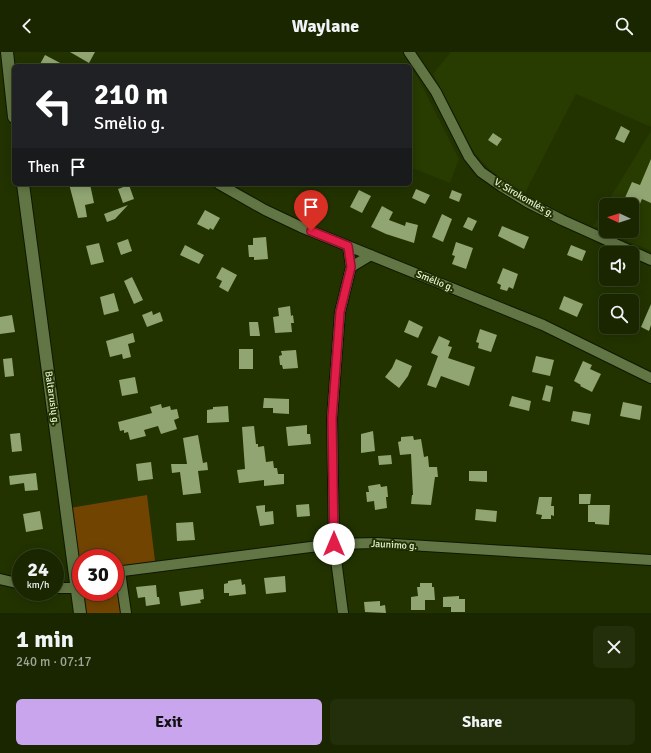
<!DOCTYPE html>
<html lang="en">
<head>
<meta charset="utf-8">
<style>
	:root { --surface:#1a2600; --page:#232e0a; --text:#f1f3f6; --muted:#9fa599; --line:#384322; --accent:#c9a5ee }
	body { margin:0; font-family:Signika,sans-serif; background:var(--page); color:var(--text); height:100vh; display:flex; flex-direction:column; font-size:15px; white-space:nowrap }
	* { box-sizing:border-box; margin:0 }
	p { font-size:13px; color:var(--muted) }
	.icon { flex:none; width:22px; height:22px; fill:none; stroke:currentColor; stroke-width:2; stroke-linecap:round; stroke-linejoin:round }
	.map { position:relative; height:561px; overflow:hidden }
	.panel { display:flex; flex-direction:column; background:var(--surface); flex:1 }
	.panel>* { flex:none }
	.top-card { position:absolute; left:12px; top:12px; width:400px; height:122px; border-radius:6px; box-shadow:0 2px 10px #0003,0 0 0 1px var(--line); background:#202124; color:#fff; overflow:hidden }
	.needle { width:26px; rotate:274deg }
	.buttons { position:absolute; left:599px; top:146px; display:grid; gap:8px }
	.buttons a { display:grid; place-items:center; width:40px; height:40px; border-radius:6px; background:var(--surface); box-shadow:0 2px 10px #0003,0 0 0 1px var(--line); font-size:20px }
	.speed { position:absolute; left:12px; top:497px; display:flex; gap:8px; font-size:20px; font-weight:700; text-align:center }
	.speed>* { display:grid; place-content:center; width:52px; height:52px; border-radius:50%; background:var(--surface); box-shadow:0 2px 10px #0003,0 0 0 1px var(--line); line-height:1 }
	.speed small { font-size:10px; font-weight:400 }
	.speed .limit { border:6px solid #d22; background:#fff; color:#111 }
	.pin { position:absolute; display:grid; place-items:center; width:34px; height:34px; color:#fff; margin:-41px -17px; border-radius:50% 50% 50% 0; rotate:-45deg; box-shadow:0 0 4px #0007 }
	.pin .icon { rotate:45deg }
	.me { position:absolute; width:44px; margin:-22px; rotate:0deg; stroke-linejoin:round; filter:drop-shadow(0 0 3px #0008) }
	.turn { display:flex; align-items:center; gap:14px; height:84px; padding:0 16px; font-size:18px }
	.turn .icon { width:52px; height:52px; stroke-width:2.5 }
	.turn b { display:block; font-size:28px; line-height:34px }
	.then { display:flex; align-items:center; height:38px; padding:0 16px; background:#0003; gap:8px; font-size:15px }
	.round { display:grid; place-items:center; flex:none; width:42px; height:42px; border-radius:6px; background:var(--page) }
	.headline { display:flex; align-items:center; justify-content:space-between; height:68px; padding:0 16px }
	h1 { font-size:24px; font-weight:700; line-height:30px }
	.cta { display:flex; gap:8px; margin-top:auto; padding:8px 16px }
	.cta a { flex:1; height:46px; border-radius:6px; background:var(--accent); color:#111; font-size:16px; font-weight:700; line-height:46px; text-align:center }
	.cta a+a { background:var(--page); color:var(--text) }
	header { display:flex; justify-content:space-between; align-items:center; height:52px; padding:0 16px; background:var(--surface); font-size:18px; font-weight:700 }
	.map>svg:first-child { display:block }
	.built { fill:#283b00; fill-rule:evenodd }
	.green { fill:#724402 }
	.building { fill:#90a572 }
	.lines { fill:none; stroke-linecap:round; stroke-linejoin:round }
	.minor-casing { stroke:#0f1802; stroke-width:12 }
	.secondary-casing { stroke:#0f1802; stroke-width:14 }
	.minor { stroke:#627645; stroke-width:10 }
	.secondary { stroke:#627645; stroke-width:12 }
	.route-casing { stroke:#92132f; stroke-width:10 }
	.route { stroke:#e11d48; stroke-width:7 }
	.labels { text-anchor:middle; dominant-baseline:central; stroke-width:4; stroke-linejoin:round; paint-order:stroke }
	.street-label { font-size:10px; fill:#e7f3d8; stroke:#230 }
</style>
</head>
<body>
<header><svg class="icon" aria-label="back" viewBox="0 0 24 24"><path d="M15 5l-7 7 7 7"/></svg>Waylane<svg class="icon" aria-label="search" viewBox="0 0 24 24"><circle cx="10" cy="10" r="6"/><path d="M15 15l6 6"/></svg></header>
<div class="map">
<svg width="651" height="561" viewBox="0 0 651 561">
	<rect width="100%" height="100%" fill="#230"/>
	<path class="built" d="M451,0H651V75L576,42L524,143L491,119L474,101L433,22Z
		M410,15L418,26L459,107L450,131L410,115Z
		M651,79V199L593,174ZM606,153H632V179H606Z"/>
	<path class="green" d="M147,443L155,509L115,515V506H81L80,519L70,456Z
		M115,524L121,561H86L83,540H115Z"/>
	<path class="building" d="M70,0H95L89,11Z
		M45,3L66,14H39Z
		M621,74L630,79L624,91L615,87Z
		M493,81L502,87L497,94L488,88Z
		M651,107V151L642,147L639,154L624,148L632,130L640,133Z
		M69,132H90L94,151L85,153L87,165L78,166Z
		M129,133L134,147L123,151L118,137Z
		M416,137L430,143L425,152L412,146Z
		M359,138L371,144L362,161L350,155Z
		M452,138L462,142L459,150L449,146Z
		M128,153L115,167L107,170L104,162Z
		M382,154L393,160L389,168L405,174L406,170L418,173L414,191L386,182L371,175Z
		M205,158L220,166L213,178L210,176L209,178L197,172Z
		M442,162L452,167L443,190L432,185Z
		M468,165L477,169L472,179L463,175Z
		M502,174L529,185L524,197L498,184Z
		M266,185L268,207L254,208V205H249L248,193H253V186Z
		M128,187L132,199L121,203L117,191Z
		M456,190L473,196L466,217L452,212L455,204L452,203Z
		M99,191L104,210L91,213L86,194Z
		M185,193L204,203L199,212L180,203Z
		M571,193L586,199L582,209L567,203Z
		M222,215L237,223L228,240L219,235L222,229L216,226Z
		M503,216L518,222L513,237L509,235L507,239L500,237L501,233L497,231Z
		M132,225L143,248L134,252L124,229Z
		M114,241L119,259L104,263L100,245Z
		M564,244L583,252L577,265L559,257Z
		M651,252V273L649,279L641,275Z
		M290,254L291,264L293,263L294,271H291L292,280L275,281L273,265L279,264L278,256Z
		M152,259L153,263L160,260L163,269L147,275L142,263Z
		M12,263L15,280L0,282V265Z
		M409,268L423,275L418,286L404,280Z
		M249,270H258L260,284H250Z
		M480,277L497,283L491,300L478,296L479,291L476,290Z
		M133,281L135,290L128,292L131,305L123,307L122,302L110,305L106,289Z
		M439,284L450,289L448,294L452,295L448,306L475,315L469,334L441,324L436,336L427,333L438,304L431,301Z
		M239,297H253V317H239Z
		M296,298L298,316L283,317L282,313H280L279,304L282,303L281,299Z
		M536,304L554,308L550,324L532,320Z
		M12,306L14,324L5,325L3,307Z
		M396,307L412,314L408,324L399,336L385,325L392,316Z
		M583,309L592,313L590,317L601,322L592,340L580,334L581,333L574,329Z
		M135,325L138,341L122,344L119,328Z
		M546,333L553,335L550,350L542,348Z
		M512,344L531,349L529,359L509,354Z
		M264,346L289,347V362L273,361V356H263Z
		M623,350L642,354L640,368L620,364Z
		M161,352L162,356L170,354L171,358L177,357L179,366L174,368L177,377L161,382L158,374L144,378L146,384L130,388L128,380L124,381V378L120,379L118,370L152,361L150,355Z
		M228,354L229,370L207,371V358L213,357V355Z
		M573,359L591,362L589,373L571,369Z
		M307,373V382H310L311,392L288,394L286,375Z
		M254,374L256,392H258V395L264,394L266,410L273,409L274,416H277L278,422H284V432L264,434V428L239,431L237,418L245,417L242,375Z
		M373,379L375,399L361,401V382Z
		M20,381L22,399L12,400L10,382Z
		M198,383L203,411L207,410L208,418L198,419L201,441L183,443L180,420L172,421L171,412H187L183,386Z
		M413,384L414,388L421,387L424,405L428,404L429,415H437L438,425H435L431,453L411,452L412,443H413L411,402L400,403L398,390L401,389V385Z
		M391,403L392,412L379,413L378,404Z
		M151,410L153,427L138,429L136,412Z
		M469,419H487V430L469,429Z
		M36,421L38,438L25,439L24,431L10,433L9,424Z
		M380,432L381,435L387,434L388,445H386L387,456L375,458L374,449L367,450L366,440H369L368,434Z
		M579,442H591L590,452H579Z
		M539,445H552L551,454H554V464L551,463V467H541L542,463L536,462Z
		M309,452L310,464L297,465L296,453Z
		M265,453V460L273,459L274,472L260,474L256,454Z
		M588,453H610L609,473L595,472V470H588Z
		M476,457L497,459L496,470L475,468Z
		M40,459L43,477L26,480L23,462Z
		M193,470L195,488L177,489L176,471Z
		M285,524L286,540L266,542L264,526Z
		M241,527L242,533L245,532L246,542L229,544V541H224V532L228,531V529Z
		M420,531H432V535H434L435,548H425V558H411V545L418,544L417,535H420Z
		M156,533L157,545H159L160,552L146,554L145,545L138,546L136,535Z
		M203,537L204,547L200,548L201,551L181,554L179,540Z
		M459,544V547H465V560H451V555H443V545Z
		M380,549V554L385,553L386,561L365,560L364,550Z"/>
	<g class="lines">
		<defs>
			<path id="minor" d="M409,0L436,40L469,105L481,120L501,134L527,150L562,168L651,208
				M219,132L265,158L301,175L543,273L651,326
				M348,194L351,215
				M115,520L334,492L377,491L651,508
				M120,520L126,561
				M0,527L21,532
				M55,536H77
				M343,561L334,492L332,366L340,260L351,215L371,203"/>
			<path id="secondary" d="M7,0L14,65
				M23,132L80,561"/>
		</defs>
		<use href="#minor" class="minor-casing"/>
		<use href="#secondary" class="secondary-casing"/>
		<use href="#minor" class="minor"/>
		<use href="#secondary" class="secondary"/>
	</g>
	<g class="lines">
		<defs>
			<path id="route" d="M311,179L348,194L351,215L340,260L332,366L334,492"/>
		</defs>
		<use href="#route" class="route-casing"/>
		<use href="#route" class="route"/>
	</g>
	<g class="labels">
		<g class="street-label">
			<text transform="translate(524 146) rotate(30)">V. Sirokomlės g.</text>
			<text transform="translate(435 229) rotate(22)">Smėlio g.</text>
			<text transform="translate(52 346) rotate(82)">Baltarusių g.</text>
			<text transform="translate(394 493) rotate(3)">Jaunimo g.</text>
		</g>
	</g>
</svg>
<div class="buttons">
<a><svg class="needle" viewBox="-14 -14 28 28"><path d="M0-13l5 13h-10z" fill="#e53935"/><path d="M0 13l5-13h-10z" fill="#9fa599"/></svg></a>
<a><svg class="icon" aria-label="sound" viewBox="0 0 24 24"><path d="M4 9h4l5-4v14l-5-4H4zM17 9q2 3 0 6"/></svg></a>
<a><svg class="icon" aria-label="search" viewBox="0 0 24 24"><circle cx="10" cy="10" r="6"/><path d="M15 15l6 6"/></svg></a>
</div>
<div class="speed"><div>24<small>km/h</small></div><div class="limit">30</div></div>
<div class="pin" style="left:311px;top:179px;background:#d93025"><svg class="icon" aria-label="arrive" viewBox="0 0 24 24"><path d="M6 21V4h12l-3 4 3 4H6"/></svg></div>
<svg class="me" style="left:334px;top:492px" viewBox="-20 -20 40 40"><circle r="19" fill="#fff"/><path d="M0-13L10 11 0 6-10 11z" fill="#e11d48"/></svg>
<div class="top-card">
<div class="turn"><svg class="icon" aria-label="left" viewBox="0 0 24 24"><path d="M17 20v-9H6M10 6l-5 5 5 5"/></svg><div><b>210 m</b>Smėlio g.</div></div>
<div class="then">Then<svg class="icon" aria-label="arrive" viewBox="0 0 24 24"><path d="M6 21V4h12l-3 4 3 4H6"/></svg></div>
</div>
</div>
<section class="panel">
<div class="headline"><div><h1>1 min</h1><p>240 m · 07:17</p></div><a class="round"><svg class="icon" aria-label="close" viewBox="0 0 24 24"><path d="M6 6l12 12M18 6L6 18"/></svg></a></div>
<div class="cta"><a>Exit</a><a>Share</a></div>
</section>
</body>
</html>
